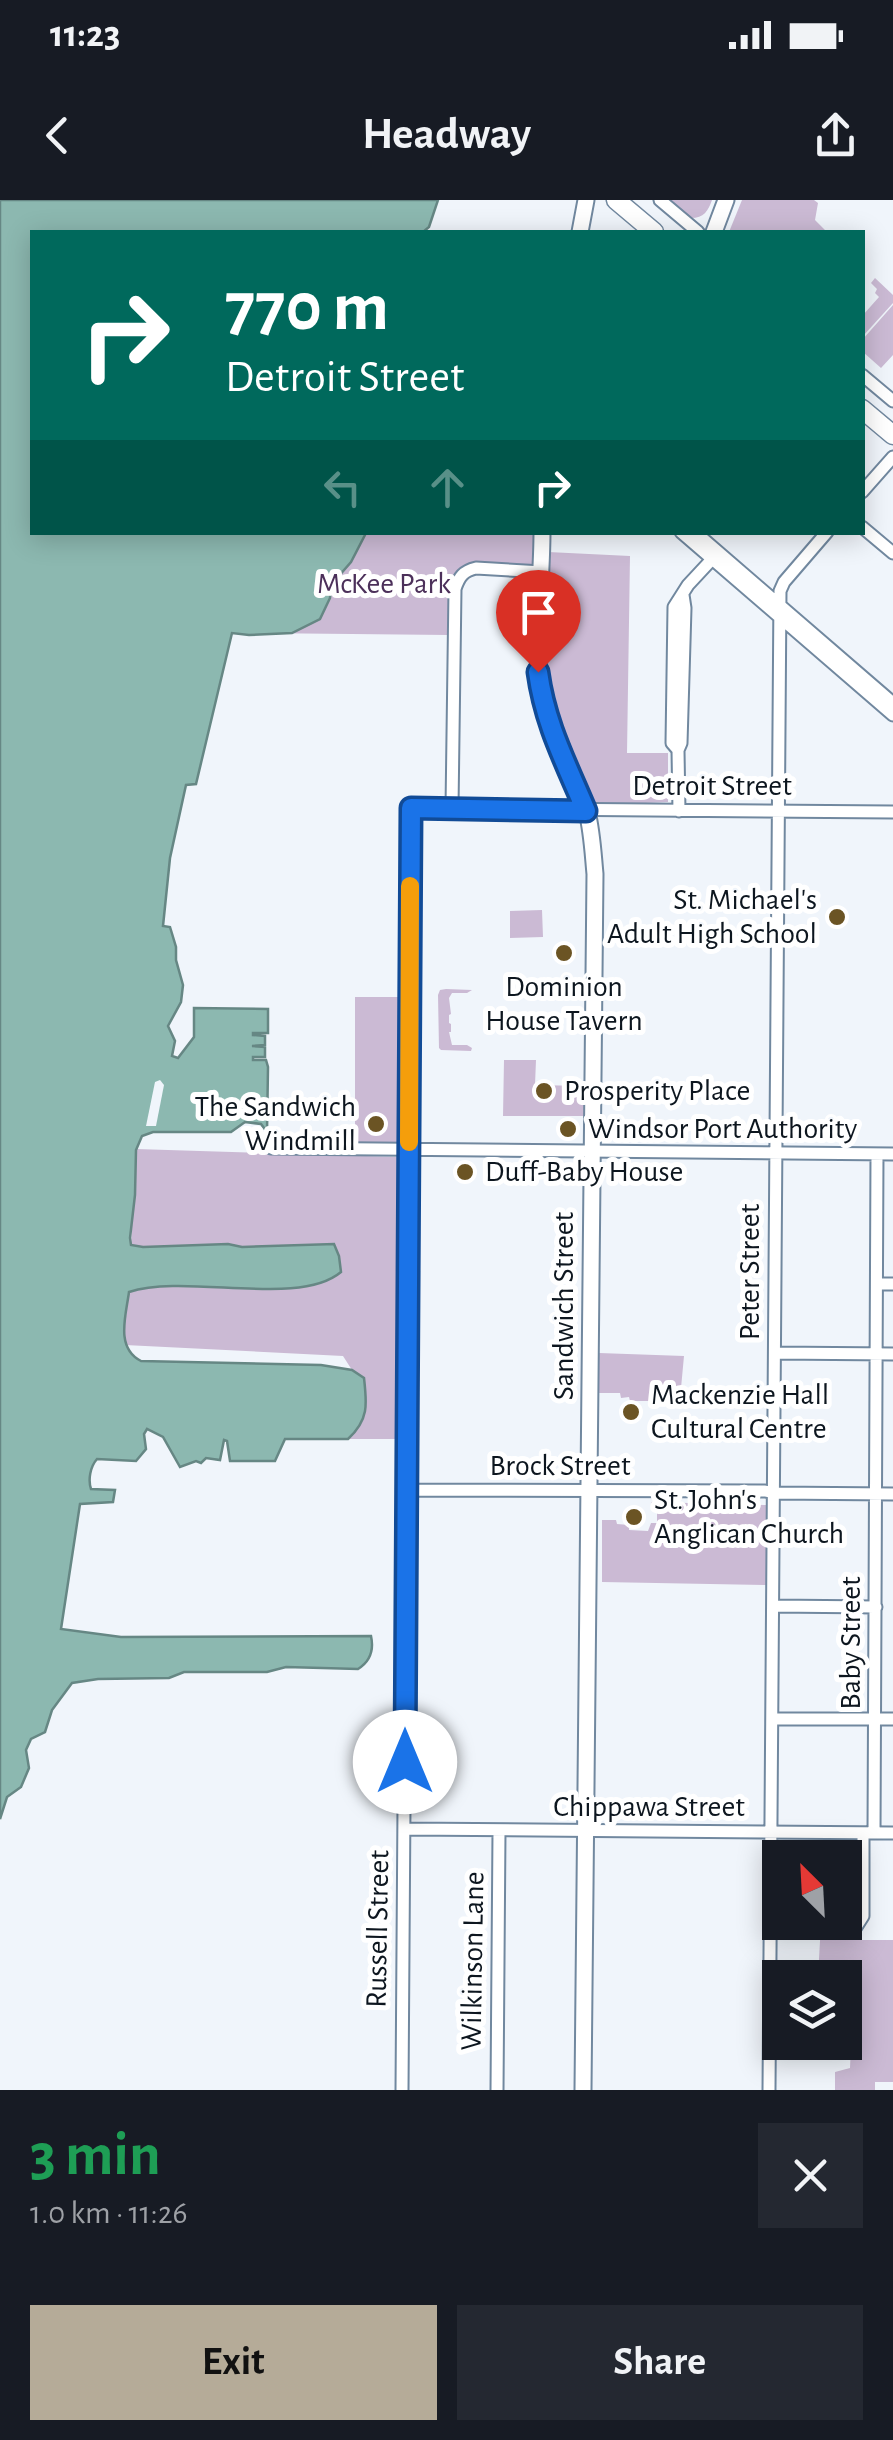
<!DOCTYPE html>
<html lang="en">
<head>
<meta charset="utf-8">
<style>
	:root { --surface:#171b24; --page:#242831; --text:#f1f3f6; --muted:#9ea1a6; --accent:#b5ab98 }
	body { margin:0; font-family:"Alegreya Sans",sans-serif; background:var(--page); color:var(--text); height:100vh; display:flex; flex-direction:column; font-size:38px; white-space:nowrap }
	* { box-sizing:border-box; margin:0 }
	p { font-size:32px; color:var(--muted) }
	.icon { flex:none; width:55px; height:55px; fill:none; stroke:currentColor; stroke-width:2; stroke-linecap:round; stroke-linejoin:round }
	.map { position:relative; height:1890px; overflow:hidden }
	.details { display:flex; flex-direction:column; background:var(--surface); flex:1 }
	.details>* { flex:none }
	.hud { position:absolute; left:30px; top:30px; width:835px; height:305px; border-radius:0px; box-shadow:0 5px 25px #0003; background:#00695c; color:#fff; overflow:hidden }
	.needle { width:65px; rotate:336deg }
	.buttons { position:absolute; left:762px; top:1640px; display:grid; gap:20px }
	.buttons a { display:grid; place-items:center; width:100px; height:100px; border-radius:0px; background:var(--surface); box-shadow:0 5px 25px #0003; font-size:50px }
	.pin { position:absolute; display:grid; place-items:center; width:85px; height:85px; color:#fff; margin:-102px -42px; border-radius:50% 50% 50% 0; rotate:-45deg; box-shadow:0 0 10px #0007 }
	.pin .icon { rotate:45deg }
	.me { position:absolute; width:110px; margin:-55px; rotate:0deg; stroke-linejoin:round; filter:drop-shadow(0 0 8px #0008) }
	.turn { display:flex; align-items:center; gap:35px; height:210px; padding:0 30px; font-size:45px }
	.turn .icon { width:130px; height:130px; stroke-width:2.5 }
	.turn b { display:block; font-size:70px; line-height:85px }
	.lanes { display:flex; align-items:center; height:95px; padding:0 30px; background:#0003; justify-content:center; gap:50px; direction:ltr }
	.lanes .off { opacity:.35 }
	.round { display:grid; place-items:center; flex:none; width:105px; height:105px; border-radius:0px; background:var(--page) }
	.overview { display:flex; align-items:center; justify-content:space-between; height:170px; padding:0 30px }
	h1 { font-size:60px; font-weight:700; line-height:75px; color:#1e9e55 }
	.button { display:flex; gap:20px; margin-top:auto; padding:20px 30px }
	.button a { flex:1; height:115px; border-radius:0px; background:var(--accent); color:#111; font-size:40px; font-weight:700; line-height:115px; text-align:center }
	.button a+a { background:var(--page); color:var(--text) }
	.status { display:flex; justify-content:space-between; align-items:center; height:70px; padding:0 50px; background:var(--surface); direction:ltr }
	.status svg { height:28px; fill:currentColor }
	header { display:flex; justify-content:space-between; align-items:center; height:130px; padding:0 30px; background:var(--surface); font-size:45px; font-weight:700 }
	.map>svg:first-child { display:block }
	.green { fill:#cbbad4 }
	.water { fill:#8cb8b0; stroke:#668784; stroke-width:2.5 }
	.pier { fill:#f0f5fb }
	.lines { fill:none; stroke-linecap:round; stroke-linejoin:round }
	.minor-casing { stroke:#71889f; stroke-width:15 }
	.major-casing { stroke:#71889f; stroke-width:19 }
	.highway-casing { stroke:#71889f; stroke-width:21 }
	.minor { stroke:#fff; stroke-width:11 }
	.major { stroke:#fff; stroke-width:15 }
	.highway { stroke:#fff; stroke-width:18 }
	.route-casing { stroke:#114b97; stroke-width:25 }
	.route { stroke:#1a73e8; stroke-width:18 }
	.slow { stroke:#f59e0b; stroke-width:18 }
	.poi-dot { fill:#6b5424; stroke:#fff; stroke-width:4 }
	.labels { text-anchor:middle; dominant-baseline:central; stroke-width:10; stroke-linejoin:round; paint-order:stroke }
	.park-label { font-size:30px; fill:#4c305a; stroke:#fff }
	.street-label { font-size:30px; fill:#0d161f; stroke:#fff }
	.poi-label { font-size:30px; fill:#0d161f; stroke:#fff; text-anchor:start }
</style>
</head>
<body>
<div class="status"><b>11:23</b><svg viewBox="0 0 49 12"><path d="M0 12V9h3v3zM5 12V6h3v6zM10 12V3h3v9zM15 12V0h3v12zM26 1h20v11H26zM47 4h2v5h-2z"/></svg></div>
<header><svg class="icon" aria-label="back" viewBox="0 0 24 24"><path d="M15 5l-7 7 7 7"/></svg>Headway<svg class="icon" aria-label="share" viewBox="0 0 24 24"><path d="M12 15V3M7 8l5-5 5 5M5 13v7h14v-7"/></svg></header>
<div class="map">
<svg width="893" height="1890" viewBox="0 0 893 1890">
	<rect width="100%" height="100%" fill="#f0f5fb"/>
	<path class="green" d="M668,0H712C708,11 704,18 691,18Z
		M742,0H814L818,3L815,20L827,32H729Z
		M875,78L893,95V103L863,136L864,122L863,115L879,97L875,93L877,89L871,83Z
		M893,105V155L881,168L863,152V139Z
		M271,333H536L534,363L530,366C511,366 462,357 453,378C446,393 449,418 449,435L254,433Z
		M548,352L630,356L627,553H668V602L601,605H593L588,601L553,518L545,469Z
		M542,710L543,737L510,738V711Z
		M446,789L472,790L467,793H452L449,798L451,814L449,815V823L451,824V832H449L452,845H467L472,848L471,851L441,850L439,848L438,795L440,790Z
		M355,797H405L403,938L396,946H355Z
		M504,860H536L535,885L584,886V916H503Z
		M136,949L398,957L396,1158L403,1159L400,1239H348L355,1232L364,1178L352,1170L343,1156L125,1145L124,1133L129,1092C166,1080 205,1087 243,1088C260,1089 276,1088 293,1088L334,1044L242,1047L228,1044L143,1047L131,1045Z
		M599,1153L684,1156L681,1188H661L660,1201H630L629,1197L621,1198L620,1193H599C595,1179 596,1167 599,1153Z
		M651,1302L766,1305L768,1385L602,1382V1320H616L617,1324L629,1325V1330L648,1331L651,1323H657V1311L651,1310Z
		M821,1723H845L846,1740H893V1882H875V1890H835V1872L850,1868L853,1801L845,1800V1778L818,1777Z"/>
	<path class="water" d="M0,0H438L429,27L423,32H32V332L366,333L351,362L331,385L330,398L320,419L292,433L249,435L232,433L196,584L186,585L170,658L163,726L170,727L176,747V760L183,785L181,802L168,826L175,841L172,856L178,858L194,837V808L268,809V833H253V835L265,836V845L252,846L265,847V857H253V860H266L268,867L267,932L261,924L245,922L231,932H153L142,936L136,950L135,995L130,1038L131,1045L143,1047L228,1044L242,1047L334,1044L339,1056L341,1072C298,1108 187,1073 129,1092C126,1115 115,1148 141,1161L321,1165L352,1170L364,1178C367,1204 369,1220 348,1239H285L275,1261H230L227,1241L224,1240L220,1260L206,1258L201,1263L196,1261L180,1267L163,1237L147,1229L144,1234L146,1249L136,1261L97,1259C90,1267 88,1280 91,1289L115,1290L113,1302L80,1304L61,1429L121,1437L371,1436C374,1450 371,1461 358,1469L286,1467L267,1472H184L169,1478L98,1479L72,1483L52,1510L45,1532L31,1539L26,1550L29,1568L21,1587L7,1597L0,1619Z"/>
	<path class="pier" d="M160,880L164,885L156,926H146L155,882Z"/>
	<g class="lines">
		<defs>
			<path id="minor" d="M660,0L698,32
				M862,175L893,201
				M862,292L893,257
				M862,327L893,353
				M681,332L893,515
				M695,332L893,503
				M678,550L672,543L674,407L688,385L715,356
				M452,608L455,389C459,377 463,371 476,368L542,372
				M679,611L678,550L681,543L685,408L683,395
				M271,948L893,954
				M878,1084H893
				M775,1153L893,1154
				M407,1290L765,1291L774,1293L893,1294
				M773,1406L876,1407
				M773,1519H893
				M404,1629L893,1633
				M874,1633L877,954
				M856,1727L863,1716V1633
				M402,1890L411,608L893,612
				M497,1890L499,1632
				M769,1890L780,391L784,382L827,332"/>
			<path id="major" d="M580,32L586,0
				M714,32L726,0
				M542,332C542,392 531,453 545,511C554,547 577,577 587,612C592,631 593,653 595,674L583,1890"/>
			<path id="highway" d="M616,0L654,32
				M862,209L893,235"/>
		</defs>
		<use href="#minor" class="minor-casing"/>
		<use href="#major" class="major-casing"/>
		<use href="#highway" class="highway-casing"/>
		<use href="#minor" class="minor"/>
		<use href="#major" class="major"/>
		<use href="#highway" class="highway"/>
	</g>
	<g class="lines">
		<defs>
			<path id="route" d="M405,1562L411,608L586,611C566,563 545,524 538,472"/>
		</defs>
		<use href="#route" class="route-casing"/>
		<use href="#route" class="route"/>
		<path class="slow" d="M409,942L410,686"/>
	</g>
	<g class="poi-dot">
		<circle cx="837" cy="717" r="10"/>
		<circle cx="564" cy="753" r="10"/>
		<circle cx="544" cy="891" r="10"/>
		<circle cx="376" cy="924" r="10"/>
		<circle cx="568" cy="929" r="10"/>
		<circle cx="465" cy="972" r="10"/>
		<circle cx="631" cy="1212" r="10"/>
		<circle cx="634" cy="1317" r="10"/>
	</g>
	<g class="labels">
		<g class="park-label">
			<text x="384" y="384">McKee Park</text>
		</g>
		<g class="street-label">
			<text x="712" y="586">Detroit Street</text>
			<text transform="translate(750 1072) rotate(-90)">Peter Street</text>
			<text transform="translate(564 1106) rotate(-90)">Sandwich Street</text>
			<text x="560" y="1266">Brock Street</text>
			<text transform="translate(851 1443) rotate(-90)">Baby Street</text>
			<text x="649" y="1607">Chippawa Street</text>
			<text transform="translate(378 1729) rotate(-89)">Russell Street</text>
			<text transform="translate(473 1761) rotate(-89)">Wilkinson Lane</text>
		</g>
		<g class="poi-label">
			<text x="817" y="700" text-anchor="end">St. Michael's<tspan x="817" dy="34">Adult High School</tspan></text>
			<text x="564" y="787" text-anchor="middle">Dominion<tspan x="564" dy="34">House Tavern</tspan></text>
			<text x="564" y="891">Prosperity Place</text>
			<text x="356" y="907" text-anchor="end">The Sandwich<tspan x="356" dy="34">Windmill</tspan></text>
			<text x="588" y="929">Windsor Port Authority</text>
			<text x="485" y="972">Duff-Baby House</text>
			<text x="651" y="1195">Mackenzie Hall<tspan x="651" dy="34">Cultural Centre</tspan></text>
			<text x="654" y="1300">St. John's<tspan x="654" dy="34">Anglican Church</tspan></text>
		</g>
	</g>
</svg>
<div class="buttons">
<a><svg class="needle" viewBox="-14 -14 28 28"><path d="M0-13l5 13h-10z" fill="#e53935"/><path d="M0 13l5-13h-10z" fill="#9ea1a6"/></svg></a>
<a><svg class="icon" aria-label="layers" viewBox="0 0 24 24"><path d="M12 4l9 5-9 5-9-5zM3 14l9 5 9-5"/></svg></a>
</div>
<div class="pin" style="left:538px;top:472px;background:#d93025"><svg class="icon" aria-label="arrive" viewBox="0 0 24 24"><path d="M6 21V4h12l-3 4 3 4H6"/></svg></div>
<svg class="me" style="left:405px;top:1562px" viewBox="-20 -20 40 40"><circle r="19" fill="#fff"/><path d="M0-13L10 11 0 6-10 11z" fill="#1a73e8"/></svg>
<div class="hud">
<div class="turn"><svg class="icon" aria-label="right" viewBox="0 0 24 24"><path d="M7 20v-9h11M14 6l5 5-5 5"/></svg><div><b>770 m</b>Detroit Street</div></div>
<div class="lanes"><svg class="icon off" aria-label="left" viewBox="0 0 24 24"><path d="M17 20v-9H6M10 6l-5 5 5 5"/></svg><svg class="icon off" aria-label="ahead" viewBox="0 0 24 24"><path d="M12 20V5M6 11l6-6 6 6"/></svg><svg class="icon" aria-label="right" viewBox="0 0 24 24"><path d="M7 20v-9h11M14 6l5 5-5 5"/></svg></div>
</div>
</div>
<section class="details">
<div class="overview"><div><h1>3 min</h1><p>1.0 km · 11:26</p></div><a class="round"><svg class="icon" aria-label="close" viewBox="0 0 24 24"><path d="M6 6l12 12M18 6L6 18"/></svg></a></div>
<div class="button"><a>Exit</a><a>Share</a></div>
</section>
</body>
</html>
